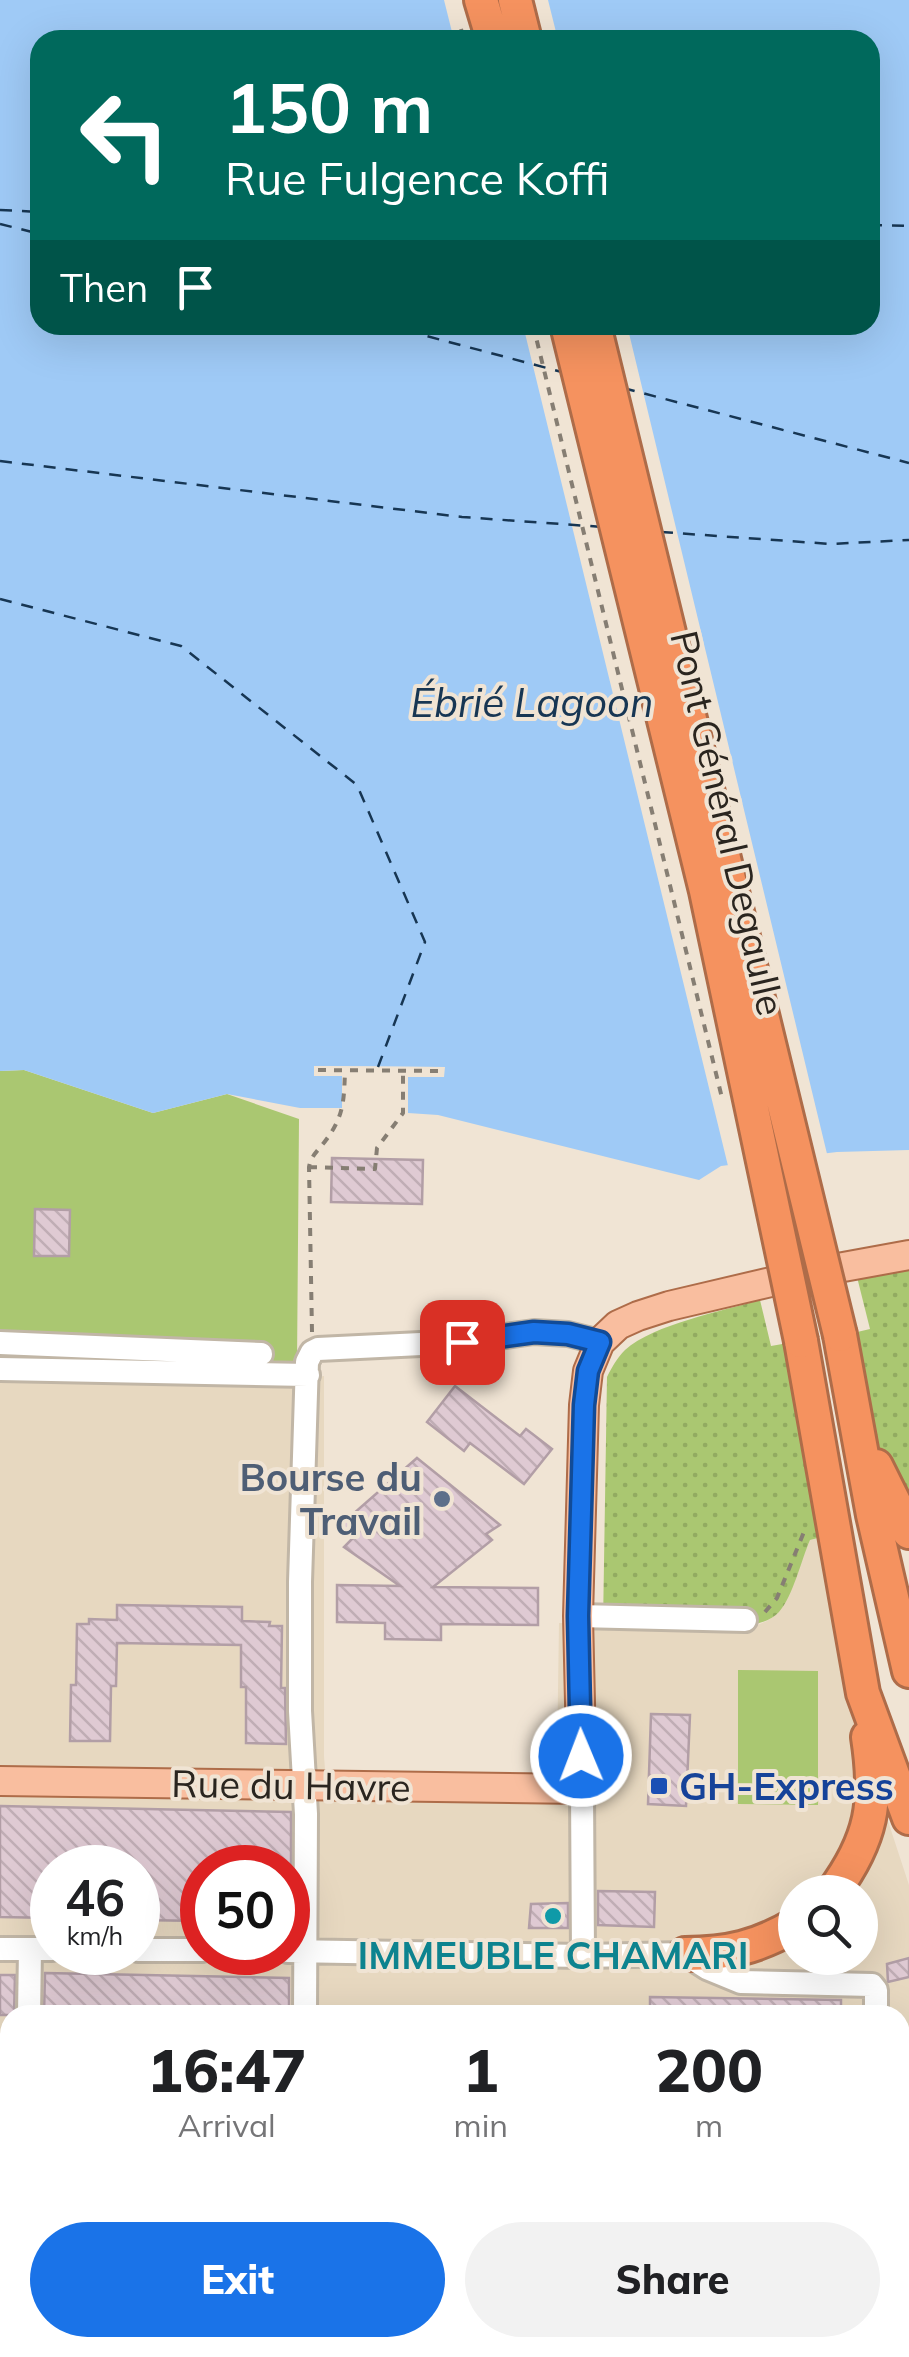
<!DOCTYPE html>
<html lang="en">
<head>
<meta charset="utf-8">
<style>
	:root { --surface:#fff; --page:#f2f2f2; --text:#202124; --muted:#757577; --accent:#1a73e8 }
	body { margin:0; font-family:Mulish,sans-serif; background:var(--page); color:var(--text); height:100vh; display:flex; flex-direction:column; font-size:38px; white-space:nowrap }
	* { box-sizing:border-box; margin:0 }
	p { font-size:32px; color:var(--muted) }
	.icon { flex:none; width:55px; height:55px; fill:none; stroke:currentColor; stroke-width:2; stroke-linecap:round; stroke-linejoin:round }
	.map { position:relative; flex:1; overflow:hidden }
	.details { position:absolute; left:0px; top:2005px; width:910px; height:352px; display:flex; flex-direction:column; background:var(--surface); border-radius:30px 30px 0 0; box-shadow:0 10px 40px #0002 }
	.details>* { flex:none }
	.hud { position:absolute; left:30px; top:30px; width:850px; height:305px; border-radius:30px; box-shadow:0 10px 40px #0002; background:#00695c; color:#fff; overflow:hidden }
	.tools { position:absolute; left:778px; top:1875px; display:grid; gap:20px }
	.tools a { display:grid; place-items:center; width:100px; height:100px; border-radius:50%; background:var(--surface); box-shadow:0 10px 40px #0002; font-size:50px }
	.speed { position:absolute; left:30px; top:1845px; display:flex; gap:20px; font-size:50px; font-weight:700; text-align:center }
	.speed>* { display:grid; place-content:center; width:130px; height:130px; border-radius:50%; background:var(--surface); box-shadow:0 10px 40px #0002; line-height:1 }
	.speed small { font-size:25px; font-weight:400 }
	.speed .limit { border:15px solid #d22; background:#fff; color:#111 }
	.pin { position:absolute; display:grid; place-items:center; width:85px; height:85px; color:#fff; margin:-42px; border-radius:20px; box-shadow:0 5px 15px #0006 }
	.me { position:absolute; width:110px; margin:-55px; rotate:359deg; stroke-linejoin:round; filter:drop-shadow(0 0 8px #0008) }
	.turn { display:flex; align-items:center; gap:35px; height:210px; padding:0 30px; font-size:45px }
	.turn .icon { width:130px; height:130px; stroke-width:2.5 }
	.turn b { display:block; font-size:70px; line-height:85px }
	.then { display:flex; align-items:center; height:95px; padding:0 30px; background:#0003; gap:20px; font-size:38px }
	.eta { display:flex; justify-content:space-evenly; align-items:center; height:170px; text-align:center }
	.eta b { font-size:60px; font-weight:800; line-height:70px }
	.button { display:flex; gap:20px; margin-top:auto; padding:20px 30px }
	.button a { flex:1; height:115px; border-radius:60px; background:var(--accent); color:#fff; font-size:40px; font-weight:800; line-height:115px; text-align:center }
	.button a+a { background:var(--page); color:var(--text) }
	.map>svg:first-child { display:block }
	.built { fill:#e7d8c0; fill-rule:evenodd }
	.park { fill:url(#park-dots) }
	.garden { fill:#aac771 }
	.water { fill:#9fcaf6; fill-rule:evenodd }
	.pier { fill:#f0e4d4 }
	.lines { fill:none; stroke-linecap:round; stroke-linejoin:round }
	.ferry { stroke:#173653; stroke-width:2.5; stroke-dasharray:12 10; stroke-linecap:butt }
	.building { fill:url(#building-back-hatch); stroke:#b29ea6; stroke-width:2.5 }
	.minor-casing { stroke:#c1b6a6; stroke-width:28 }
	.major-casing { stroke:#ae6c49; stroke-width:32 }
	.highway-casing { stroke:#ae6c49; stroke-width:38 }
	.path { stroke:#867e73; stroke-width:4; stroke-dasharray:8 8; stroke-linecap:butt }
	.minor { stroke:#fff; stroke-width:22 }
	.major { stroke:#f9be9f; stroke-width:28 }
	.highway { stroke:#f5925f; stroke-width:32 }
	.highway-bridge-casing { stroke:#ae6c49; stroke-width:38; stroke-linecap:butt }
	.path-bridge { stroke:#867e73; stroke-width:4; stroke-dasharray:8 8; stroke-linecap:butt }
	.highway-bridge { stroke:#f5925f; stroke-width:32 }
	.route-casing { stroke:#114b97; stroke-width:25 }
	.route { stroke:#1a73e8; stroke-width:18 }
	.service-dot { fill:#5c6f8a; stroke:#f0e4d4; stroke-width:4 }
	.transit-dot { fill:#1a4fb4; stroke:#f0e4d4; stroke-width:4 }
	.culture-dot { fill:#0f9aa8; stroke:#f0e4d4; stroke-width:4 }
	.labels { text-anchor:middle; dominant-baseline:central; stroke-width:8; stroke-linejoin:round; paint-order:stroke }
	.street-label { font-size:38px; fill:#2a251f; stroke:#f0e4d4 }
	.service-label { font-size:38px; font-weight:bold; fill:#4e5e75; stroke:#f0e4d4; text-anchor:end }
	.transit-label { font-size:38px; font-weight:bold; fill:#164399; stroke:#f0e4d4; text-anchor:start }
	.culture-label { font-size:38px; font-weight:bold; fill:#0d838f; stroke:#f0e4d4 }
	.water-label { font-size:40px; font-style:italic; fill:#173653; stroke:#f0e4d4 }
</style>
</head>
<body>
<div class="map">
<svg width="909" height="2357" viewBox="0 0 909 2357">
	<defs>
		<pattern id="park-dots" width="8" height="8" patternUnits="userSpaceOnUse" patternTransform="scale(2.5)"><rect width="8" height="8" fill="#aac771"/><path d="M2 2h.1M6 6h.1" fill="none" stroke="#92ab61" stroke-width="1.8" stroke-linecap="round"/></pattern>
		<pattern id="building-back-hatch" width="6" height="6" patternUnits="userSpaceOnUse" patternTransform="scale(2.5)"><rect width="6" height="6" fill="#dfcad3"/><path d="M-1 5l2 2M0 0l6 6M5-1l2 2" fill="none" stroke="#c0adb5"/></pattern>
	</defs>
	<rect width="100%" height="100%" fill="#f0e4d4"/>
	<path class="built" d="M0,1375L290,1381L324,1376V1756L327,1796L560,1799L557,1757L559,1623L720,1629L755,1626L767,1621L778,1613L785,1602L810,1540L818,1538L862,1742L909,1885V2357H0ZM52,1868H138V1952H52ZM202,1868H288V1952H202ZM795,1892H860V1958H795ZM10,2015H900V2348H10Z"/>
	<path class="park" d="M909,1266V1518L873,1442L853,1333L870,1329L857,1277Z
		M760,1300L771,1346L788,1343L818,1538L810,1540C801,1561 793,1596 779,1612C755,1640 641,1626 603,1625L607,1377C612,1367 617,1358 625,1350C654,1324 723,1311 760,1300Z"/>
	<path class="garden" d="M24,1070L153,1113L227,1094L299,1119L297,1364L0,1355V1071Z
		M738,1670L818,1671V1805L738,1804Z"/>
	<path class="water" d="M0,0H909V1150L837,1152L721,1166L699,1180L438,1115L408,1113V1077H444V1067L314,1066V1076H342V1108H300L227,1094L153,1113L24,1070L0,1071ZM40,40H870V325H40Z"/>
	<path class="pier" d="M444,0H548L558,40H454Z
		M523,325H627L828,1158L729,1170Z
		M314,1066L445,1067L444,1077H408V1113H403V1076L408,1072L344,1071L347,1075V1108H342V1076H314Z"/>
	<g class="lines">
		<path class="ferry" d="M0,210L40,212
			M0,224L40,234
			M870,225L909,226
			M385,325L562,372
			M623,388L909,463
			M0,461L462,517L603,527
			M661,532L831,544L909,540
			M0,599L181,646L357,785L425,942L378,1067"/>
	</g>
	<path class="building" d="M332,1158L423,1160L422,1204L331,1202Z
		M35,1209L70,1210L69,1256H34Z
		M455,1386L520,1436L526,1429L552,1449L524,1484L470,1443L464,1451L427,1422Z
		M417,1458L500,1525L486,1534L492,1540L433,1587L538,1588V1625L441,1624V1640L385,1639V1623L337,1622V1585L400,1586L344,1547L353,1538L336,1529Z
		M117,1605L242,1607V1621L270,1622L269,1626H282L281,1688H285L286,1744L246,1743V1687H241V1645L117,1643L116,1686H111L110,1741H70L71,1685H76L77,1624H89V1619L117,1620Z
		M651,1714L690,1715L686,1806L648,1804Z
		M0,1806L291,1812V1868H202V1921L138,1920V1868H52V1918L0,1917Z
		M598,1891L655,1892L654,1927L598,1925Z
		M568,1903V1928H529L531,1904Z
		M909,1958V1977L888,1982L887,1964Z
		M45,1973L289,1978V2015H44Z
		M0,1975H15L14,2015H0Z
		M650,1997L841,2000V2015H650Z"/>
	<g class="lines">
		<defs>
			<path id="minor" d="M0,1343L261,1354
				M0,1369L308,1375
				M578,1616L745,1620
				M582,1789L583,1956
				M0,1949H52
				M138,1950H202
				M288,1951L583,1956L685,1954L707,1968L741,1982L872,1985L876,1990V2015
				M29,2015L30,1949
				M305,2015L306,1814L300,1711V1582L307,1362L312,1352L318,1349L462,1342L534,1332L568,1334L600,1342
				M0,2105H10
				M0,2246H10
				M24,2357V2348
				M303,2357V2348
				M725,2357V2348
				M868,2357V2348"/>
			<path id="major" d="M0,1781L582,1789L578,1616L584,1405L588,1371L600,1342L618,1325L638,1316L669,1306L805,1274L909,1255"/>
			<path id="highway" d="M481,0L493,40
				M515,0L525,40
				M840,1335L873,1515L909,1671
				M801,1341L863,1693L909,1818
				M876,1466L909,1532
				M833,1892C872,1839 878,1802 868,1737
				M685,1954C728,1954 758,1947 795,1925"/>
		</defs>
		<use href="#minor" class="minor-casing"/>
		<use href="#major" class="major-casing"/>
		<use href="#highway" class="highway-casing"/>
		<path class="path" d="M461,29L464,40
			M318,1070L441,1071
			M309,1167L375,1169L377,1148L403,1113V1071
			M312,1332L309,1167C311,1155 319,1150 326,1140C344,1116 344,1100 345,1071
			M765,1612L777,1598L806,1527"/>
		<use href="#minor" class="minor"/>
		<use href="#major" class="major"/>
		<use href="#highway" class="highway"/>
		<defs>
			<path id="highway-bridge" d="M567,325L706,891L801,1341
				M594,325L840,1335"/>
		</defs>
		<use href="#highway-bridge" class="highway-bridge-casing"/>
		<path class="path-bridge" d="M533,325L722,1098"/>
		<use href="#highway-bridge" class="highway-bridge"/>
	</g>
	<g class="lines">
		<defs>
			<path id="route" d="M462,1342L534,1332L568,1334L600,1342L588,1371L584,1405L578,1616L581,1756"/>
		</defs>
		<use href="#route" class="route-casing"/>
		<use href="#route" class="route"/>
	</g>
	<circle class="service-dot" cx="442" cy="1499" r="10"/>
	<rect class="transit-dot" x="649" y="1776" width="20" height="20" rx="5"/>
	<circle class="culture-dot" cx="553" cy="1916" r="10"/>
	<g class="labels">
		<g class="street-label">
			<text transform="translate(728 823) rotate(77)">Pont Général Degaulle</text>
			<text transform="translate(291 1785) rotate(1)">Rue du Havre</text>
		</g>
		<g class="service-label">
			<text x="422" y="1477">Bourse du<tspan x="422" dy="44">Travail</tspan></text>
		</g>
		<g class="transit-label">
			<text x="679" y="1786">GH-Express</text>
		</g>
		<g class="culture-label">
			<text x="553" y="1955">IMMEUBLE CHAMARI</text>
		</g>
		<g class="water-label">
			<text x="532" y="702">Ébrié Lagoon</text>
		</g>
	</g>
</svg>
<div class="tools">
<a><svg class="icon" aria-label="search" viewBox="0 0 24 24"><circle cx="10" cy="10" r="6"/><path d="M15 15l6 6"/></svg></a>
</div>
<div class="speed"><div>46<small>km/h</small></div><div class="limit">50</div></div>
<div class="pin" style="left:462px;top:1342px;background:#d93025"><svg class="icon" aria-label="arrive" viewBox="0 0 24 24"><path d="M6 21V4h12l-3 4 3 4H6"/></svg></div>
<svg class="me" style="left:581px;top:1756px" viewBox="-20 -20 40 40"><circle r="17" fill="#1a73e8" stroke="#fff" stroke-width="3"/><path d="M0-11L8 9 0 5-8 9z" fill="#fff"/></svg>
<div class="hud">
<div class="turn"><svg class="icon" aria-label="left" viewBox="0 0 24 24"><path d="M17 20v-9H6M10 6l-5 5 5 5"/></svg><div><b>150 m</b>Rue Fulgence Koffi</div></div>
<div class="then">Then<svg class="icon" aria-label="arrive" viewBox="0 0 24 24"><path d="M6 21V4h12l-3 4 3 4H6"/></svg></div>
</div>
<section class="details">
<div class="eta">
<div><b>16:47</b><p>Arrival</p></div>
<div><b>1</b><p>min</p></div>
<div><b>200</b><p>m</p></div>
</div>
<div class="button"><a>Exit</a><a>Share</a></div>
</section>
</div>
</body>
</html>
